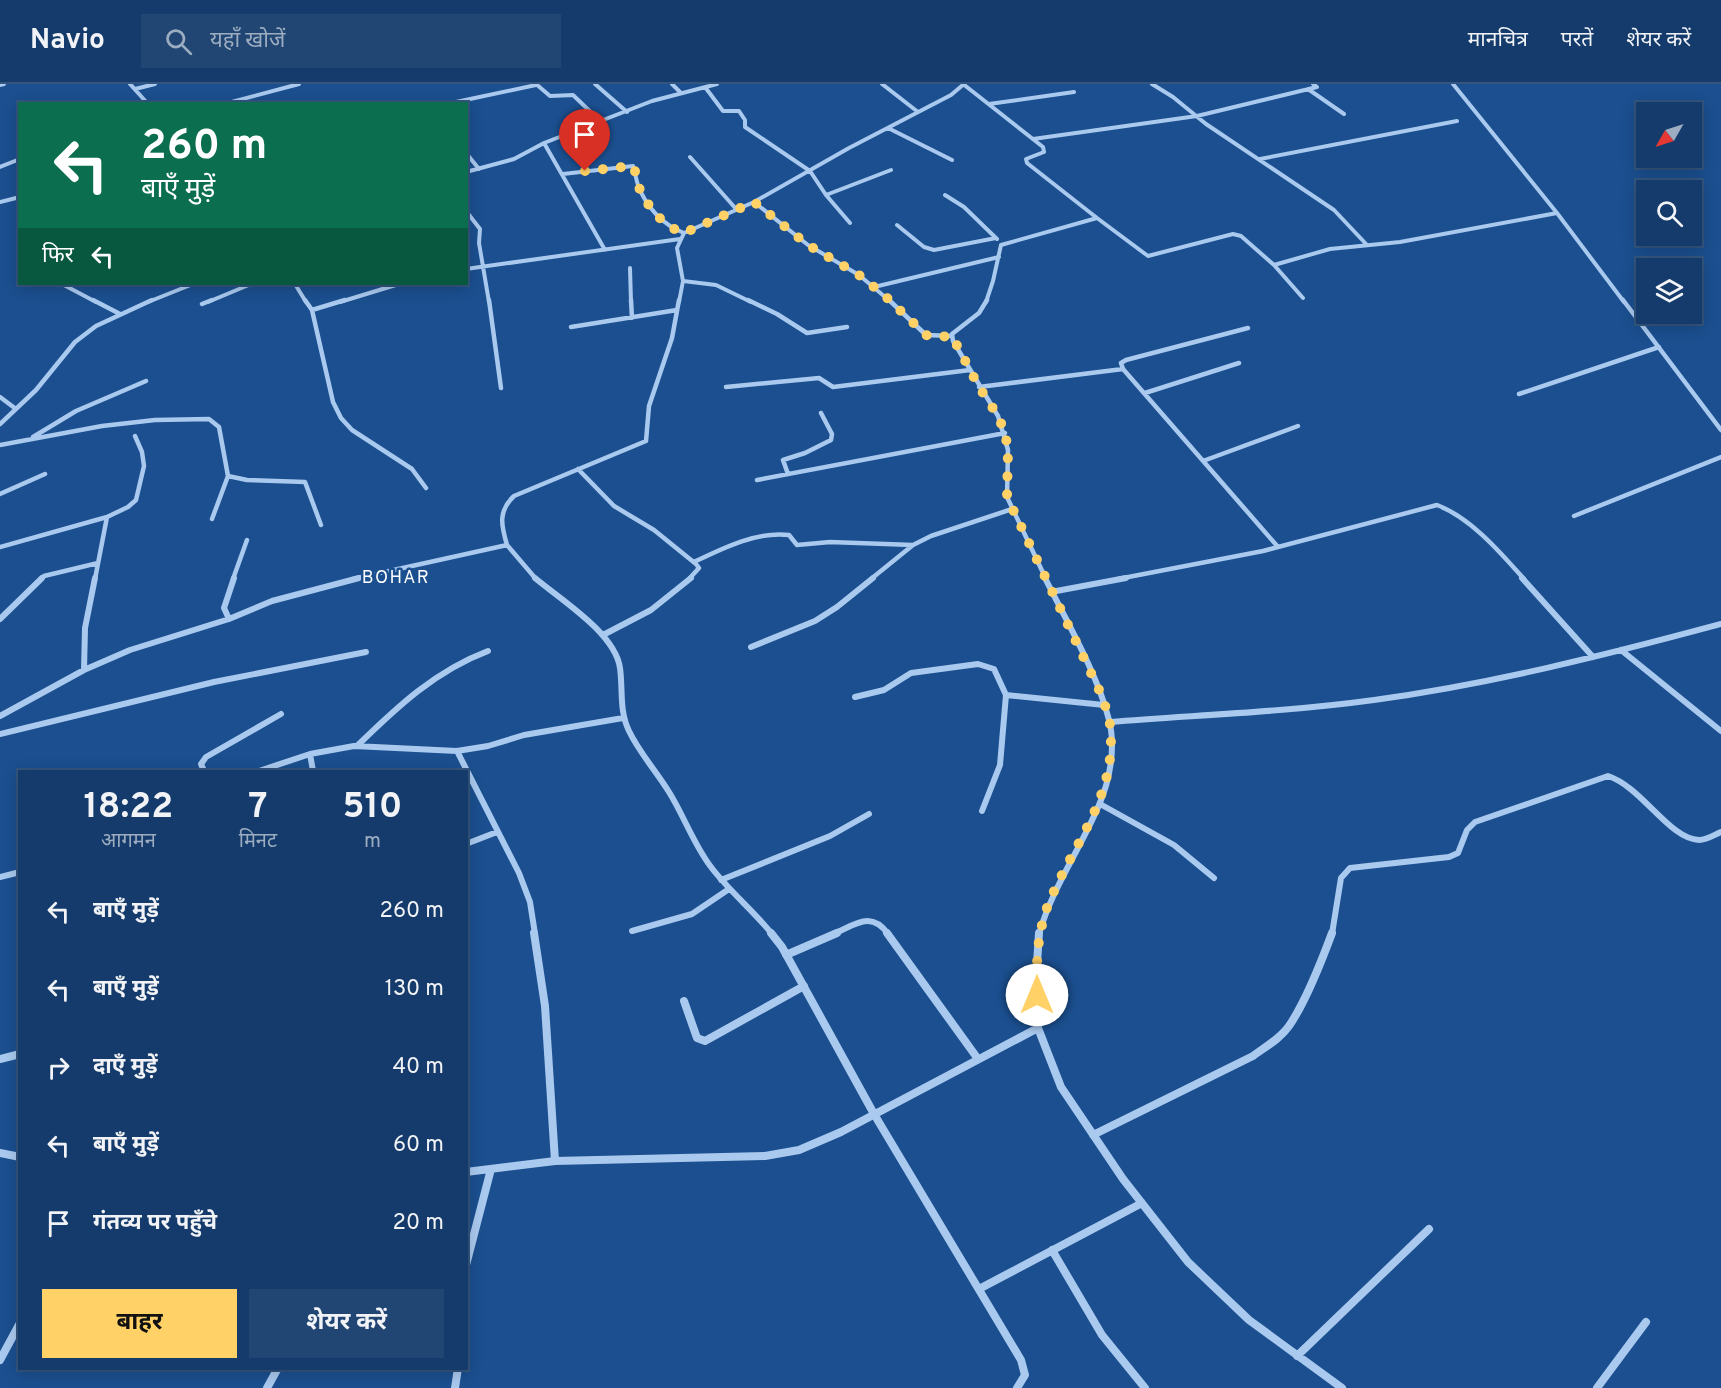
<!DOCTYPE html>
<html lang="hi">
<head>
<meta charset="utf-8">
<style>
	:root { --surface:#143b6b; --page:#214673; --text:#f1f3f6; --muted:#9dadc1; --line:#33557e; --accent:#ffd166 }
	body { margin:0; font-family:Overpass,"Noto Sans Devanagari",sans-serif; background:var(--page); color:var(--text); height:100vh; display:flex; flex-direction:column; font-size:22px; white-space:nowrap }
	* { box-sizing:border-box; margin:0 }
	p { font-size:20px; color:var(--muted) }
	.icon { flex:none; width:33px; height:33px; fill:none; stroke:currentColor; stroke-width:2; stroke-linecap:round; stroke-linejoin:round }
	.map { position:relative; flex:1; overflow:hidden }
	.sheet { position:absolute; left:18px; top:686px; width:450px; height:600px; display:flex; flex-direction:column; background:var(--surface); border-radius:0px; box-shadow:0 3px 15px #0003,0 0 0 2px var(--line) }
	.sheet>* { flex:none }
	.hud { position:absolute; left:18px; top:18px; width:450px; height:183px; border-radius:0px; box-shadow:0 3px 15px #0003,0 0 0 2px var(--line); background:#0b6e4f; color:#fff; overflow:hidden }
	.needle { width:39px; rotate:231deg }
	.controls { position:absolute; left:1636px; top:18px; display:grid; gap:12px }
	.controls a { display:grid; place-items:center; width:66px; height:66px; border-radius:0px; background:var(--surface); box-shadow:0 3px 15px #0003,0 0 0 2px var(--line); font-size:30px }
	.pin { position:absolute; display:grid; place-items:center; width:51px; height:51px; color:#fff; margin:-62px -26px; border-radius:50% 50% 50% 0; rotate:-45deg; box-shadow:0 0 6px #0007 }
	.pin .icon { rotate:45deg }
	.me { position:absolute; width:66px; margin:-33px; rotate:0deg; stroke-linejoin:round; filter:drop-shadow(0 0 4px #0008) }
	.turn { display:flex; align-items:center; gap:21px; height:126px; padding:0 24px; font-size:27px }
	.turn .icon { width:78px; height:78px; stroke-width:2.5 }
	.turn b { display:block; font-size:42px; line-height:51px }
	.then { display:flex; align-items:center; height:57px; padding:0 24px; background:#0003; gap:12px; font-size:22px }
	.eta { display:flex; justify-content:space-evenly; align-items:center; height:102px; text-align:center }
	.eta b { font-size:36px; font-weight:700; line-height:42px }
	.cta { display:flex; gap:12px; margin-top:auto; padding:12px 24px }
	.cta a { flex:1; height:69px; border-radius:0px; background:var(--accent); color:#111; font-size:24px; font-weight:700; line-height:69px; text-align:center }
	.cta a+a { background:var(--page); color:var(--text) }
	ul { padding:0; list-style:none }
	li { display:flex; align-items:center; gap:18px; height:78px; padding:0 24px }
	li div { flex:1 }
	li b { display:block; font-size:22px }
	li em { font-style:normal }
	header { display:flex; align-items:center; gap:36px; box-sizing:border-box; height:84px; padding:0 30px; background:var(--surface); border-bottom:2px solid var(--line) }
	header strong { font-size:28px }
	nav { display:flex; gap:33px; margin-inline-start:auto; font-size:21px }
	.search { width:420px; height:54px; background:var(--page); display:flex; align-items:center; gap:15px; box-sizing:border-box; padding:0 21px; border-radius:0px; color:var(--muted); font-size:22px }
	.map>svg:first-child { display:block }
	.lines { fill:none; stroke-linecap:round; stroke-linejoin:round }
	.minor-far3 { stroke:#a9c9ee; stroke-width:4 }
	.minor-far2 { stroke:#a9c9ee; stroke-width:4.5 }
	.minor-far1 { stroke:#a9c9ee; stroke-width:6 }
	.minor { stroke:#a9c9ee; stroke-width:8 }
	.route { stroke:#ffd166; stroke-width:10; stroke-dasharray:0 18 }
	.labels { text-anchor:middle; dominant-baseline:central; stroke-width:5; stroke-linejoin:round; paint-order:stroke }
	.quarter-label { font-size:18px; letter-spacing:1.5px; fill:#fff; stroke:#1b4f8f }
</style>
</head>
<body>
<header>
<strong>Navio</strong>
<div class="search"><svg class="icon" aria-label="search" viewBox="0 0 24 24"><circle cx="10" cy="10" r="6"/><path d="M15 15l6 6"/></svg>यहाँ खोजें</div>
<nav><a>मानचित्र</a><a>परतें</a><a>शेयर करें</a></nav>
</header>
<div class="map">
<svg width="1721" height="1304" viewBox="0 0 1721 1304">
	<rect width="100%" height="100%" fill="#1b4f8f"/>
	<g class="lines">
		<path class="minor-far3" d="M130,0L148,20
			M536,0L550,12L573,11L601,38
			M595,0L627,28
			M672,0L681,9
			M882,0L918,28
			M963,0L1043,63L1044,68L1026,75L1027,79L1097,134L1001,161L993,197L986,218
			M1152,0L1173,13L1206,40L1334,126L1367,161
			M1453,0L1557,129L1624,218
			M0,1L4,0
			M705,3L723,27H739L745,36V43L810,87L826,111L850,139
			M135,5L155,0
			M1308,5L1344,30
			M456,18L536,1
			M224,20L299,0
			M989,20L1074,8
			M888,44L952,76
			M1033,55L1197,32L1317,3L1313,0
			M544,59L605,166
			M466,69L479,85
			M690,73L737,126
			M1260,75L1457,37
			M0,83L20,75
			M466,88L514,75L544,59L652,17L717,0
			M563,90L633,82C635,88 636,95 638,101C646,123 663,141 684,149
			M826,111L891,86
			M945,111L964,123L997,155
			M0,118L20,113
			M754,118L808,161L859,191L891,218
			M466,127L480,145L479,159L489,218
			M1097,134L1148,172L1233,150L1241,152L1274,181L1330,165L1400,158L1557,129
			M897,141L924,163L934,166L996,154
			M1274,181L1303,214
			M630,184L631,218
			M466,185L680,155
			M683,197L716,201L751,218
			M62,200L96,218
			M295,200L306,218
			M874,203L999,173
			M148,218L193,200
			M208,218L251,200
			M340,218L399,200
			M679,218L683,197L677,164L684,149L754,118L849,64L951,11L964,0"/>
		<path class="minor-far2" d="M93,216L120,230
			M305,216L312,226L333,318L341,334L352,346L412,385L426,404
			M489,216L501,304
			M631,216L632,234
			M748,216L777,230L807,249L847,243
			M889,216L926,251L952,252
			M987,216L979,229L952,250L953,257L998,332L1008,366L1007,413L1046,495
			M1623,216L1721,346
			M202,220L212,216
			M312,226L345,216
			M571,243L677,226
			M1123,285L1121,279L1126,276L1248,244
			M726,303L819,294L833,303L970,286
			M979,303L1123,285L1278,463
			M1145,309L1239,279
			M1519,310L1659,263
			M0,313L16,325
			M0,340L36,306L75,258L96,242L152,216
			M33,353L76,327L146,297
			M0,361L102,342L155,336L209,335L219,343L228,392L247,396L305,398L321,441
			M1203,377L1298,342
			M578,385L614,422L654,446L696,480L699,484L689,495
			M788,390L783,376L805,369L831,356L832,350L821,329
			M757,396L1005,349
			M0,410L45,390
			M1574,432L1721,373
			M107,433L128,423L136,416L144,382L142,368L135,352
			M212,435L228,392
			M507,461L536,495
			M0,463L107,433L95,495
			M694,478C723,464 757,447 789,451L797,461L830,458L913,461
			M41,495L44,492L98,479
			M233,495L247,456
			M353,495L507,461C501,441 498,427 514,412L646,357L649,322L672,254L679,216
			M871,495L913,461L931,452L1012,425
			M1118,495L1263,467L1437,421C1471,434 1500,468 1524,495"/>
		<path class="minor-far1" d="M535,494C561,516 615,549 620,584C623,605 619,627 629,647C639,668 656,687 669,708C684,732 694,761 711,783C729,807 753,826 772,850
			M1522,494L1593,573
			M1051,508L1126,494
			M0,535L42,494
			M229,535L224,524L234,494
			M603,551L651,526L691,494
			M751,563L815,537L837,523L873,494
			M1621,566L1721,647
			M84,586L85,544L95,494
			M855,613L884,606L911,589L978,580L994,585L1006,611L1104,621
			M0,632L84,586L130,566L229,535L272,517L359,494
			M1110,638C1198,631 1286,628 1374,616C1491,600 1606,571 1721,540
			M0,650L214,598L366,568
			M357,662C397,623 435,587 488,567
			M457,667L519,789L530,818L535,850
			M310,670L313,687
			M204,687L201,680L206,673L281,630
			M259,687L310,670L354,662L457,667L488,662L524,651L623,634
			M1100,720L1174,761L1214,794
			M982,727L1000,681L1006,611
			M466,760L497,748
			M0,793L20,788
			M721,796L830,752L869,730
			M632,847L692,830L729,805
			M833,850C855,841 871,826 888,850
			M1039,850C1053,802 1080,766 1099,721C1110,696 1116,663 1109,636C1098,591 1066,536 1045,494
			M1332,850L1341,794L1350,784L1449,773L1458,769L1467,746L1475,738L1608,692C1642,703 1669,755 1699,756C1707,756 1714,751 1721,748"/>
		<path class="minor" d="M534,849L545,922L555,1077
			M771,849L782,863L874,1030L1021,1276L1025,1291L1017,1304
			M887,849L978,975
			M1039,849L1036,895L1038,944L1061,1003L1123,1095L1188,1178L1249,1236L1342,1304
			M786,871L837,849
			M684,917L697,954L705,957L804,902
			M0,975L20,970
			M1093,1051L1253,972C1265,963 1280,955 1289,942C1305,919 1322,876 1332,849
			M0,1069L20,1073
			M466,1088L555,1077L765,1072L799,1066L841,1048L1038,944
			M1052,1166L1102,1251L1145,1304
			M466,1181L491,1085
			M979,1205L1142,1119
			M1297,1272L1429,1145
			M0,1276L20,1239
			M267,1304L278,1284
			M455,1304L458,1284
			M1597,1304L1646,1238"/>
	</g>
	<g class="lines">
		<path class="route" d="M585,87L633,82C636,88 636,94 638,101C646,121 663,143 684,149L754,118L808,161L859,191L884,211L926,251L932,253L952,252L979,303L998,332L1005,349L1008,366L1007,413L1101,610C1104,620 1109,630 1110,641C1118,712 1073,759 1048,821C1037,850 1036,881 1037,911"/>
	</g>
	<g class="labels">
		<g class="quarter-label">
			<text x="396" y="494">BOHAR</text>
		</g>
	</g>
</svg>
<div class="controls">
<a><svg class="needle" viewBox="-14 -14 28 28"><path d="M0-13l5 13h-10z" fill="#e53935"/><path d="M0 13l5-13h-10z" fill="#9dadc1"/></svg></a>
<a><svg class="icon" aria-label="search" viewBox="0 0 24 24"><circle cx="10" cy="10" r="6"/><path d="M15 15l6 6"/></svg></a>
<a><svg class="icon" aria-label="layers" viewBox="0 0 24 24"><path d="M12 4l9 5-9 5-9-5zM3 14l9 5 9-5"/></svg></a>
</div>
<div class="pin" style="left:585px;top:87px;background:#d93025"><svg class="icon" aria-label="arrive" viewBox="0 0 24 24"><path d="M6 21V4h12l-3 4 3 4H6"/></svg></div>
<svg class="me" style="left:1037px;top:911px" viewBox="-20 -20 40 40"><circle r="19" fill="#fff"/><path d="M0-13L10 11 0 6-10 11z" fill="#ffd166"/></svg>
<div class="hud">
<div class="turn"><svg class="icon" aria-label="left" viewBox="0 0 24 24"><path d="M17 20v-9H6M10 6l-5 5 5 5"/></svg><div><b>260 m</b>बाएँ मुड़ें</div></div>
<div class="then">फिर<svg class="icon" aria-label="left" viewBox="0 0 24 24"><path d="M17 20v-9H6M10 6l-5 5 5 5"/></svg></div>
</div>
<section class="sheet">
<div class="eta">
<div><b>18:22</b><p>आगमन</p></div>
<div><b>7</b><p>मिनट</p></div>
<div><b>510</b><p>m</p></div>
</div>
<ul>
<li><svg class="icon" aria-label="left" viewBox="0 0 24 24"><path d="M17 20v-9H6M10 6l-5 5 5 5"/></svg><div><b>बाएँ मुड़ें</b></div><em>260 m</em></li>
<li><svg class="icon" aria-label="left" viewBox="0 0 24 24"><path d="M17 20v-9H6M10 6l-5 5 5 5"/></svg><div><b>बाएँ मुड़ें</b></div><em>130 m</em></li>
<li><svg class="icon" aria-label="right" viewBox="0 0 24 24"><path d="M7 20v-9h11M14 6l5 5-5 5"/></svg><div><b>दाएँ मुड़ें</b></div><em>40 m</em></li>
<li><svg class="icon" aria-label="left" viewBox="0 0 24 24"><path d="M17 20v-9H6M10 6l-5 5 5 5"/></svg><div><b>बाएँ मुड़ें</b></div><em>60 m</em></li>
<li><svg class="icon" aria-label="arrive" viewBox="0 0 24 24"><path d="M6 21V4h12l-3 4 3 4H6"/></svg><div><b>गंतव्य पर पहुँचे</b></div><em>20 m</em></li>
</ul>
<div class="cta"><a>बाहर</a><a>शेयर करें</a></div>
</section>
</div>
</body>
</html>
